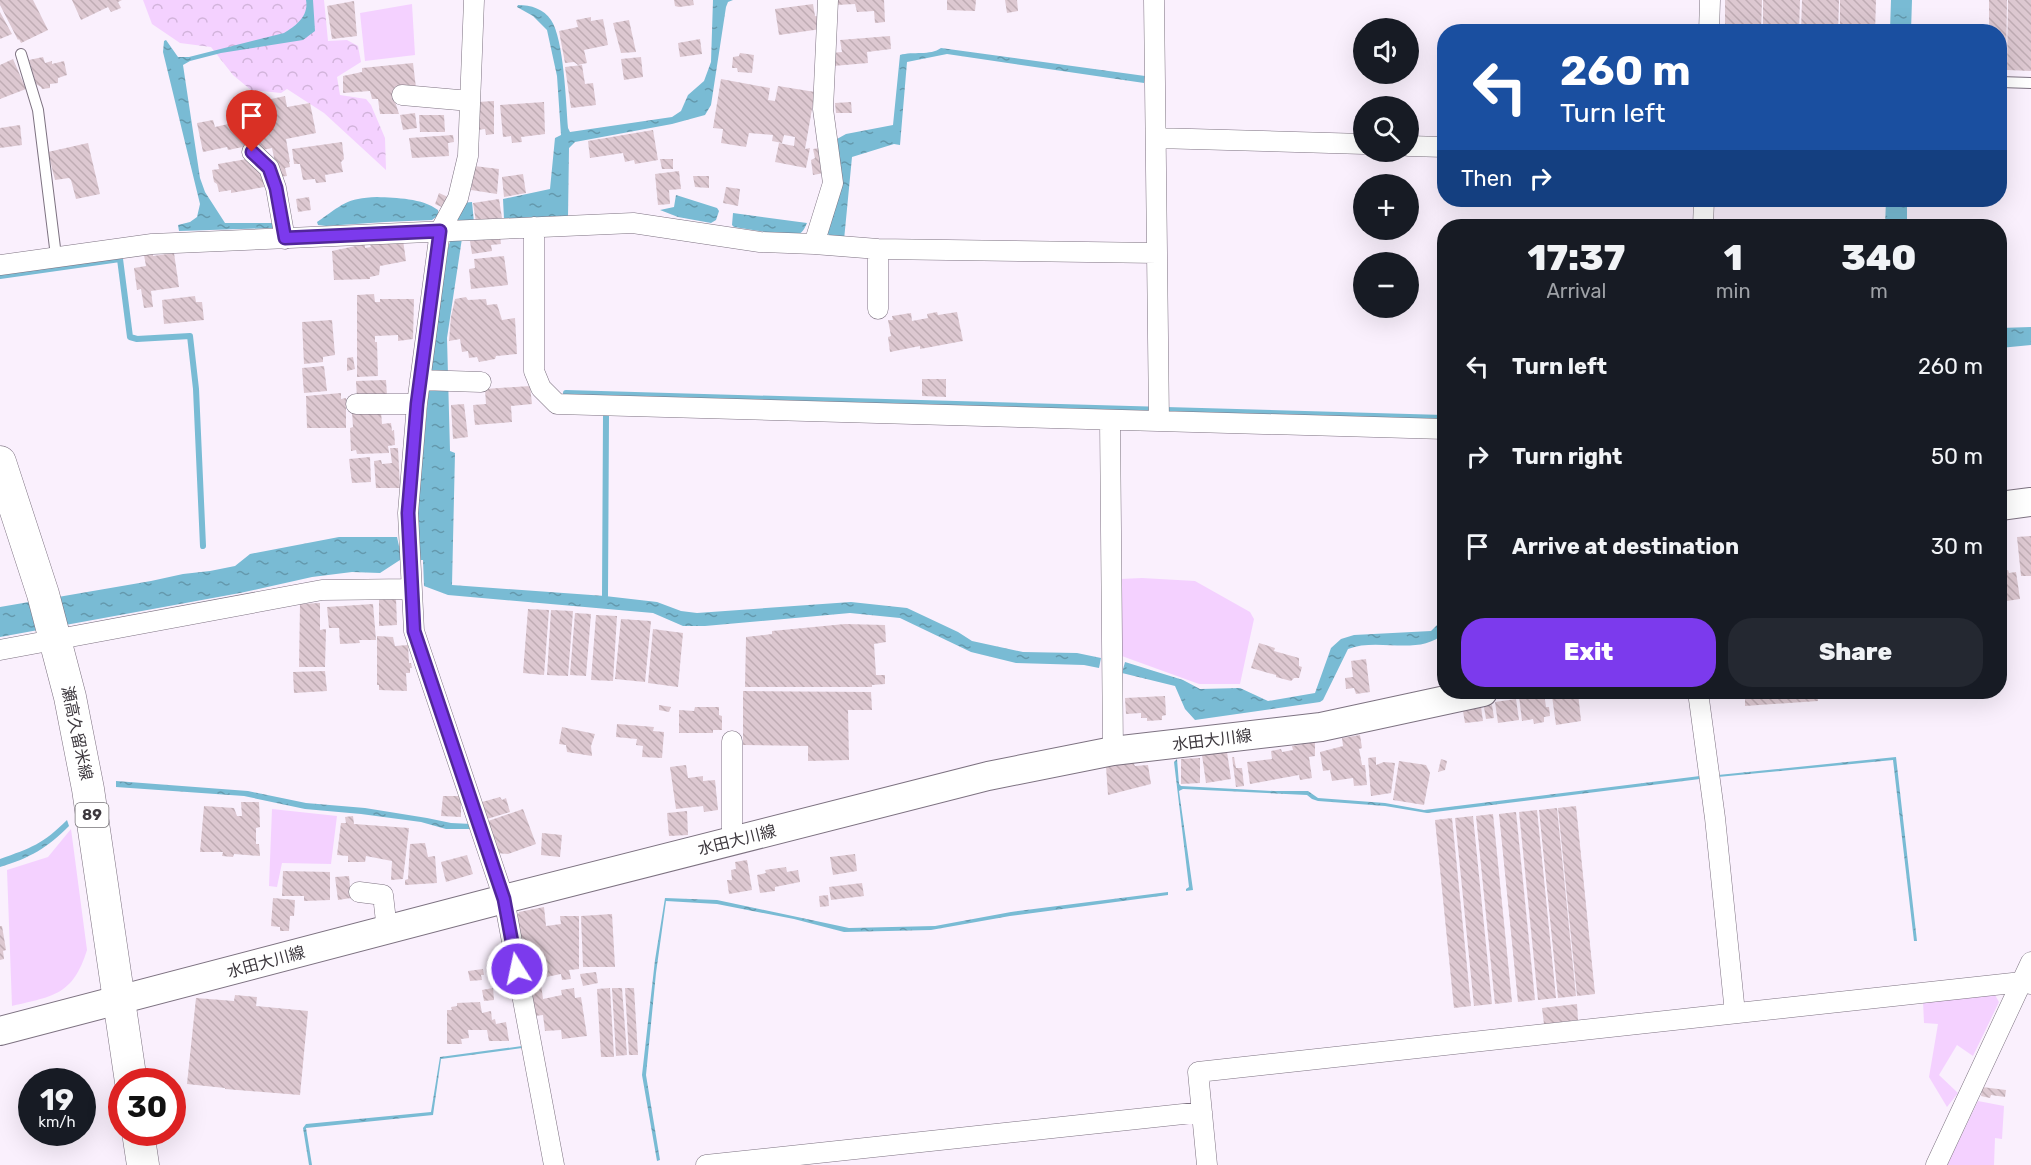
<!DOCTYPE html>
<html lang="en">
<head>
<meta charset="utf-8">
<style>
	:root { --surface:#171b24; --page:#242831; --text:#f1f3f6; --muted:#9ea1a6; --accent:#7c3aed }
	body { margin:0; font-family:Rubik,"Noto Sans JP",sans-serif; background:var(--page); color:var(--text); height:100vh; display:flex; flex-direction:column; font-size:22px; white-space:nowrap }
	* { box-sizing:border-box; margin:0 }
	p { font-size:20px; color:var(--muted) }
	.icon { flex:none; width:33px; height:33px; fill:none; stroke:currentColor; stroke-width:2; stroke-linecap:round; stroke-linejoin:round }
	.map { position:relative; flex:1; overflow:hidden }
	.side { position:absolute; left:1437px; top:219px; width:570px; height:480px; display:flex; flex-direction:column; background:var(--surface); border-radius:24px; box-shadow:0 6px 24px #0002 }
	.side>* { flex:none }
	.guide { position:absolute; left:1437px; top:24px; width:570px; height:183px; border-radius:24px; box-shadow:0 6px 24px #0002; background:#1a4fa0; color:#fff; overflow:hidden }
	.fabs { position:absolute; left:1353px; top:18px; display:grid; gap:12px }
	.fabs a { display:grid; place-items:center; width:66px; height:66px; border-radius:50%; background:var(--surface); box-shadow:0 6px 24px #0002; font-size:30px }
	.speed { position:absolute; left:18px; top:1068px; display:flex; gap:12px; font-size:30px; font-weight:700; text-align:center }
	.speed>* { display:grid; place-content:center; width:78px; height:78px; border-radius:50%; background:var(--surface); box-shadow:0 6px 24px #0002; line-height:1 }
	.speed small { font-size:15px; font-weight:400 }
	.speed .limit { border:9px solid #d22; background:#fff; color:#111 }
	.pin { position:absolute; display:grid; place-items:center; width:51px; height:51px; color:#fff; margin:-62px -26px; border-radius:50% 50% 50% 0; rotate:-45deg; box-shadow:0 0 6px #0007 }
	.pin .icon { rotate:45deg }
	.me { position:absolute; width:66px; margin:-33px; rotate:350deg; stroke-linejoin:round; filter:drop-shadow(0 0 4px #0008) }
	.turn { display:flex; align-items:center; gap:21px; height:126px; padding:0 24px; font-size:27px }
	.turn .icon { width:78px; height:78px; stroke-width:2.5 }
	.turn b { display:block; font-size:42px; line-height:51px }
	.then { display:flex; align-items:center; height:57px; padding:0 24px; background:#0003; gap:12px; font-size:22px }
	.eta { display:flex; justify-content:space-evenly; align-items:center; height:102px; text-align:center }
	.eta b { font-size:36px; font-weight:800; line-height:42px }
	.cta { display:flex; gap:12px; margin-top:auto; padding:12px 24px }
	.cta a { flex:1; height:69px; border-radius:24px; background:var(--accent); color:#fff; font-size:24px; font-weight:800; line-height:69px; text-align:center }
	.cta a+a { background:var(--page); color:var(--text) }
	ul { padding:0; list-style:none }
	li { display:flex; align-items:center; gap:18px; height:90px; padding:0 24px }
	li div { flex:1 }
	li b { display:block; font-size:22px }
	li em { font-style:normal }
	.map>svg:first-child { display:block }
	.grass { fill:#f4d1ff }
	.forest { fill:url(#forest-crowns) }
	.water { fill:url(#water-ripples) }
	.lines { fill:none; stroke-linecap:round; stroke-linejoin:round }
	.stream { stroke:#79bbd4; stroke-width:6 }
	.building { fill:url(#building-back-hatch) }
	.service-casing { stroke:#7d7281; stroke-width:12 }
	.minor-casing { stroke:#7d7281; stroke-width:21 }
	.secondary-casing { stroke:#7d7281; stroke-width:30 }
	.primary-casing { stroke:#7d7281; stroke-width:33 }
	.service { stroke:#fff; stroke-width:10 }
	.minor { stroke:#fff; stroke-width:20 }
	.secondary { stroke:#fff; stroke-width:28 }
	.primary { stroke:#fff; stroke-width:32 }
	.route-casing { stroke:#51269a; stroke-width:15 }
	.route { stroke:#7c3aed; stroke-width:10 }
	.labels { text-anchor:middle; dominant-baseline:central; stroke-width:6; stroke-linejoin:round; paint-order:stroke }
	.shield { fill:#fff; stroke:#767377; stroke-width:1.5 }
	.shield-label { font-size:15px; font-weight:bold; fill:#3c373d }
	.street-label { font-size:16px; fill:#3c373d; stroke:#fff }
</style>
</head>
<body>
<div class="map">
<svg width="2031" height="1165" viewBox="0 0 2031 1165">
	<defs>
		<pattern id="forest-crowns" width="20" height="18" patternUnits="userSpaceOnUse" patternTransform="scale(1.5)"><rect width="20" height="18" fill="#f4d1ff"/><path d="M2 6a3 3 0 1 1 6 0M12 15a3 3 0 1 1 6 0" fill="none" stroke="#d2b4db"/></pattern>
		<pattern id="water-ripples" width="26" height="14" patternUnits="userSpaceOnUse" patternTransform="scale(1.5)"><rect width="26" height="14" fill="#79bbd4"/><path d="M2 4q2-2 4 0t4 0M15 11q2-2 4 0t4 0" fill="none" stroke="#6499ad"/></pattern>
		<pattern id="building-back-hatch" width="6" height="6" patternUnits="userSpaceOnUse" patternTransform="scale(1.5)"><rect width="6" height="6" fill="#ddc8d1"/><path d="M-1 5l2 2M0 0l6 6M5-1l2 2" fill="none" stroke="#bfacb4"/></pattern>
	</defs>
	<rect width="100%" height="100%" fill="#faf0fd"/>
	<path class="grass" d="M412,4L415,55L365,61L360,13Z
		M1142,578L1195,581L1250,612L1254,619L1240,684H1199L1119,655L1120,579Z
		M272,809L337,816L331,864L282,863L277,887L269,886Z
		M71,829L87,950C73,995 54,996 12,1006L7,870L48,857Z
		M1995,995L1999,1002L1973,1056L1957,1045L1939,1075L1958,1093L1947,1107L1929,1077L1938,1024L1924,1023L1923,1001Z
		M1978,1101L2004,1106L2002,1139L1995,1138L1994,1165H1947Z"/>
	<path class="forest" d="M143,0H324L328,41L347,40L358,46L361,62L337,77L340,95L366,99L371,105L385,138L386,170L324,113L287,89L281,93L251,90L233,75L211,47L180,43L152,24Z"/>
	<path class="water" d="M306,0H313L315,31L303,40L221,53L190,61L183,65L200,178L205,192L225,223H273L274,228L179,231L178,225L190,222L197,217L200,204L163,52L164,41L166,40L178,57H189L284,33C296,26 309,16 306,0Z
		M713,0H733L728,2L726,7L711,105L705,115L672,124L575,142L569,148L568,217L504,219L503,199L550,189L555,138L561,135L557,76L547,30L533,16L517,7L518,5C531,5 544,9 551,20C564,39 566,103 568,128L570,132L672,117L681,111L688,95L704,81L711,62Z
		M1891,0H1912L1911,31H1890Z
		M941,48L1145,76L1144,83L947,54L907,62L900,145L894,144L852,157L844,240H830L825,223L837,139L846,134L893,125L900,55C913,51 930,56 941,48Z
		M676,195L717,208L719,211L716,220L711,223L678,217L660,210L674,207Z
		M377,197C397,198 422,198 438,210L439,215L432,220L385,222L326,226L318,225L317,222C342,205 346,198 377,197Z
		M1886,200H1907V226H1885Z
		M472,202L474,223L464,225L447,338L450,451L455,453L452,585L605,596L657,602L681,611L697,613L851,602L907,608L958,632L972,641L1023,652L1077,653L1101,658L1099,668L1084,665L1016,663L971,652L900,618L850,613L705,626H683L653,613L448,595L424,586L423,560H400L380,573L352,572L312,577L240,593L0,637V607L151,581L183,574L210,571L235,566L250,554L339,537H397L399,546L419,541L417,514L432,356L448,248L462,203Z
		M733,213L807,223C803,232 801,235 791,236L734,227L732,225Z
		M2031,327V345L2000,348V328Z
		M1444,618V633C1420,657 1378,637 1348,649L1323,700L1320,702L1195,720L1185,709L1175,686L1122,673L1125,662L1183,680L1200,689L1240,688L1268,701L1315,693L1331,648L1341,639L1354,635L1431,631Z
		M1896,757L1917,941H1914L1893,760L1718,777V775Z
		M1177,759L1179,784L1181,786L1274,791H1308L1318,798L1385,803L1424,810L1700,776V779L1427,813L1385,806L1318,801L1312,799L1307,795L1183,789L1179,791L1193,890L1186,891V889L1189,887L1174,762Z
		M116,781L248,791L306,803L365,808L427,818L451,823L472,824L471,829H446L421,822L361,814L305,809L244,796L116,787Z
		M67,820L69,826C47,848 30,858 0,867V859C31,848 43,844 67,820Z
		M1168,892V895L1010,916L931,930L844,932L794,919L717,904L666,901L656,973L646,1075L660,1160L657,1161L642,1075L655,960L665,898L717,900L849,928L935,926L1011,912Z
		M522,1046V1048L441,1059L433,1115L306,1128L312,1165H309L303,1128L306,1124L431,1112L440,1057Z"/>
	<g class="lines">
		<path class="stream" d="M0,276L120,259L130,337L137,339L190,336L196,389L203,546
			M566,393L1444,418
			M605,596L606,416"/>
	</g>
	<path class="building" d="M0,0H33L48,30L21,43L19,39L18,40L0,5Z
		M72,0H122L118,2L121,8L111,12L108,7L81,20Z
		M674,0H693L694,5L679,7L675,6Z
		M835,0H884L885,22L875,23L874,11L857,12L855,4L836,5Z
		M947,0H976L975,11L947,10Z
		M1005,0H1017L1018,11L1007,13Z
		M1725,0H1762L1761,32H1725Z
		M1763,0H1800L1799,32H1763Z
		M1802,0H1839L1838,32H1801Z
		M1840,0H1876L1875,32H1840Z
		M1989,0H2007L2006,70L2000,69V32H1989Z
		M2008,0H2031V71L2007,70Z
		M354,1L357,36L332,39L327,6Z
		M813,4L815,16L819,17L821,29L779,35L775,9Z
		M0,12L12,34L0,39Z
		M591,17V21L603,19L608,45L584,50L587,63L578,65L574,62L565,63L559,31L578,27L576,20Z
		M629,20L636,52L621,53L613,23Z
		M890,36L891,49L867,52L868,63L833,66L830,53L842,52L840,40Z
		M700,39L702,54L680,57L678,43Z
		M740,53L754,55L752,73L738,72L737,68H732L733,57L739,56Z
		M43,57L45,63L52,61V64L64,61L67,75L58,78V83L50,84V88L42,89L41,87L36,84L29,60Z
		M641,57L643,77L624,80L621,59Z
		M13,59L26,89L0,99V65Z
		M413,63L416,88L392,92L399,114H380L378,99H372L370,91L343,93V76L362,72V68Z
		M582,65L585,84L593,83L596,105L571,108L565,67Z
		M721,79L770,88L768,100L775,101L778,86L815,92L805,149L810,148L806,168L775,162L779,143L794,146L795,137L784,135L782,143L772,141L773,135L749,133L746,147L721,143L723,129L713,128Z
		M261,95L262,101L285,96L287,107L310,103L316,133L286,139L290,162H289L290,167L285,168L287,176L278,177L272,148L258,151L257,144L228,150L227,147L203,152L197,123L213,120L215,127L237,122L234,107L238,106L237,100Z
		M494,101V134L486,135L485,129L477,130V102Z
		M544,102L545,134L521,137L522,142L512,143L511,136L503,137L500,105Z
		M851,102L852,113H836L835,103Z
		M415,113L417,128L403,130L400,115Z
		M419,115H444L445,132H420Z
		M20,125L22,145L0,148V128Z
		M653,130L658,160L635,164L634,160L625,162L623,153L590,158L588,141Z
		M453,135L454,142L448,143L449,156L412,158L409,138Z
		M342,142L344,159L341,162L343,172L325,175L326,182L316,183L315,179L303,180L300,164H294L292,149Z
		M88,143L100,194L76,199L71,180L69,178L55,180L48,152Z
		M820,148L824,173L813,175L811,160L815,158L813,149Z
		M253,158L260,163L264,187L231,193V190L219,192L217,184L214,182L212,170L219,169L218,164Z
		M660,159H673V169H662Z
		M474,166L499,169L497,194L471,190Z
		M679,171L681,189L669,190L670,204L658,205L655,174Z
		M523,174L526,193L504,197L502,177Z
		M693,176H709V188L695,187Z
		M726,187L740,189L738,206L723,203Z
		M439,193L448,197L444,208L435,204Z
		M309,197L311,210L298,212L296,199Z
		M499,199L502,218L476,222L473,203Z
		M500,237L501,244L491,245L492,251L472,254L470,241Z
		M403,240L406,261L380,266L379,275L370,277V279L334,280L332,251L365,244V248L371,247L370,245Z
		M153,253V256L174,253L179,287L151,291L153,307L144,308L141,289L137,290L134,268L146,266L144,255Z
		M504,256L508,285L471,289L469,269L475,268L474,259Z
		M374,294L375,302H380V299H414L413,339L398,341V335L375,336V342H377L378,376L357,377V295Z
		M195,296L196,302H202L204,320L164,324L162,300Z
		M466,297L468,300L486,299L487,305L497,304L502,320L515,318L517,354L496,356L495,359L479,362L477,357L469,358L468,351L462,352L460,339L449,341L451,317L455,299Z
		M937,312L938,315L957,312L963,341L920,349V346L890,352L888,337L891,336L888,320H893L892,316L911,313L912,321L928,318L927,314Z
		M332,320L335,355L323,357V362L304,364L302,322Z
		M353,357L355,369L347,371V358Z
		M324,366L327,391L304,393L302,368Z
		M922,379H946V397L922,396Z
		M386,380L387,396L357,397L356,381Z
		M530,386L532,404L511,406L512,422L475,425L473,405L486,404L485,389Z
		M341,393V399L346,398V428H307L306,396Z
		M464,404L468,437L453,439L451,405Z
		M352,412H381L382,424L391,423L392,431L394,430L395,445L388,446L389,453L357,454L356,450L351,451L350,428L353,427Z
		M390,448H398L400,488H376L374,461L381,460L382,464L392,463Z
		M370,457L371,482L352,483L349,459Z
		M2031,536V576H2021L2017,537Z
		M2008,570L2009,573L2016,572L2020,599L2000,602V571Z
		M396,598L397,625L379,626V599Z
		M320,603V630L326,629L325,667H299L300,604Z
		M373,604L376,640H359L360,643L340,644L339,628H329L327,607Z
		M528,609L549,610L544,675L523,673Z
		M551,610L573,611L568,676L547,675Z
		M575,613L591,614L586,676L570,675Z
		M596,615L617,616L613,681L591,680Z
		M621,619L651,621L645,682L615,679Z
		M845,624L885,625L886,642L874,644L876,675H885V684L872,685V687H745L746,637L772,634V631Z
		M653,629L683,633L678,687L648,683Z
		M377,636L393,637L395,646L408,645L409,663H411L412,668H410V673H406L407,691L379,690V685H377Z
		M1259,643L1275,648L1274,651L1299,658V666L1302,667L1299,678H1294L1291,681L1276,677V675L1251,668Z
		M1366,659L1370,692L1356,694L1354,688L1346,689L1345,678L1353,677L1351,661Z
		M325,671L327,691L294,693L293,672Z
		M743,691L871,692L872,710H848L849,760L808,761V746L743,745Z
		M1564,692L1578,693L1581,721L1556,725L1552,696L1565,695Z
		M1745,692H1818V701L1745,706Z
		M1544,693L1546,707H1549L1550,716L1544,717V722L1534,724L1533,719L1522,721L1519,696Z
		M1165,696L1166,715L1162,716V720L1147,721V718H1141V713L1126,714L1125,698Z
		M1516,699L1519,720L1498,723L1495,702Z
		M659,705L671,707L669,712L659,710Z
		M1492,705L1494,718L1486,719L1484,707Z
		M695,707H719V715L722,716V730H713V733H679V710L694,711Z
		M1481,707L1483,721L1465,723L1463,711Z
		M617,724L654,727L653,731L664,732L662,758L642,757L643,746L636,745L637,739L616,737Z
		M562,727L595,734L591,746L592,756L567,752L566,745L559,744Z
		M1360,735L1362,748L1359,749L1362,765H1365L1367,785L1354,786L1353,778L1332,781L1330,770L1323,771L1320,752L1343,746L1342,738Z
		M1315,742V756L1309,757L1312,778L1300,780L1299,775L1250,784L1247,762L1272,759L1271,751L1281,749L1282,752L1293,750L1292,746Z
		M1227,752L1231,779L1206,783L1202,755Z
		M1232,757H1234L1236,768H1242L1244,786L1236,787Z
		M1376,757V765L1384,762L1395,763L1391,793L1371,796L1368,758Z
		M1200,758V783L1181,784V759Z
		M1441,759L1447,761L1445,770L1438,772Z
		M1399,761L1426,765L1430,773L1424,805L1393,800Z
		M1133,762L1135,766L1148,765L1151,784L1108,795L1106,766Z
		M686,765L688,778L703,776V781L715,780L718,810L704,812L703,806L676,809L670,767Z
		M443,796H461V817L441,816Z
		M500,797L502,800L506,798L510,812L487,819L482,802Z
		M241,802H259L260,827L256,828V844H259L260,856L234,854L233,857L222,856L223,852H200L204,806L234,808L237,816H242Z
		M1576,806L1595,994L1577,996L1558,808Z
		M1557,808L1576,996L1558,998L1539,810Z
		M523,809L536,844L508,854L496,853L485,822Z
		M1537,810L1556,998L1538,1000L1519,812Z
		M687,811L688,835L669,836L667,813Z
		M1516,812L1535,1000L1518,1002L1499,814Z
		M1493,814L1512,1002L1495,1004L1476,816Z
		M353,816L354,824L409,828L403,879L391,880L392,861L366,856L365,862H348V856L337,855L341,823H346L345,817Z
		M1473,816L1492,1004L1474,1006L1455,818Z
		M1452,818L1471,1006L1454,1008L1435,820Z
		M542,833L562,835L560,857L541,855Z
		M425,843L428,857L435,856L437,883L405,885V880L408,879L410,844Z
		M855,854L857,871L833,875L830,857Z
		M467,855L473,874L446,882L441,862Z
		M747,860L752,890L729,894L727,880H732L731,870L736,869L735,862Z
		M786,867L787,872L798,870L800,882L775,887V891L760,893L757,875L766,873L765,870Z
		M283,871L330,872V900L304,901V896H282Z
		M349,876L351,898L338,900L335,877Z
		M862,883L864,896L831,900L829,887Z
		M828,895L829,906L820,907L819,896Z
		M273,898L295,900L294,916H290L289,931H280V927L271,926Z
		M544,907L546,926L561,924L560,916H579V969L569,970L571,979L562,980L561,974L546,977L541,954L524,956L517,917L519,912Z
		M612,914L615,967H583L581,916Z
		M0,926H2L6,950L3,951L4,959L0,960Z
		M483,969L484,975H481L482,980L470,981L468,971Z
		M596,972L598,983L583,986L580,974Z
		M529,984H541L543,999L562,995L561,990L574,988L575,998L581,997L587,1036L562,1039L561,1030L545,1031L543,1015L534,1016Z
		M493,988L494,1000L484,1001L482,990Z
		M610,988L614,1057H601L597,989Z
		M612,988H622L627,1055L616,1056Z
		M625,988H634L638,1055H629Z
		M235,995L257,997L256,1006L308,1011L300,1095L225,1089V1088L187,1084L196,998L234,1001Z
		M480,1002L482,1013L491,1011L492,1020L495,1019L496,1024L506,1022L509,1041H489L487,1030H468L469,1038L461,1039L462,1044H447V1010H452L451,1007L457,1006V1003Z
		M1577,1004L1578,1020L1544,1024L1542,1008Z
		M1982,1087L2006,1090L2005,1097L1991,1095L1990,1098L1981,1096Z"/>
	<g class="lines">
		<defs>
			<path id="service" d="M21,54L38,110L56,256
				M2000,82L2031,83"/>
			<path id="minor" d="M474,0L468,156L458,198L440,231L417,404L408,513L414,631L504,899L554,1165
				M1154,0L1159,421
				M1709,32L1710,0
				M402,95L470,101
				M1156,138L1364,144
				M1408,146L1444,147
				M252,152L269,168L276,188L285,239
				M1703,226L1704,200
				M534,227V371L541,388L557,404L1444,429
				M814,244L833,183L823,109L828,0
				M878,249V309
				M0,265L152,244L633,223L760,242L814,244L878,249L1157,253
				M420,380L481,382
				M356,404H417
				M1110,420L1113,751
				M0,650L322,590L411,589
				M1698,692L1715,818L1735,1013
				M732,841V741
				M359,892L383,895L387,930
				M706,1165L1202,1112
				M1207,1165L1198,1072L2022,982L2031,984
				M1936,1165L2031,962"/>
			<path id="secondary" d="M2000,506L2031,502
				M0,1031L504,899L988,776L1113,751L1321,727L1483,692"/>
			<path id="primary" d="M0,462L43,594L70,697L88,789L131,1082
				M138,1132L143,1165"/>
		</defs>
		<use href="#service" class="service-casing"/>
		<use href="#minor" class="minor-casing"/>
		<use href="#secondary" class="secondary-casing"/>
		<use href="#primary" class="primary-casing"/>
		<use href="#service" class="service"/>
		<use href="#minor" class="minor"/>
		<use href="#secondary" class="secondary"/>
		<use href="#primary" class="primary"/>
	</g>
	<g class="lines">
		<defs>
			<path id="route" d="M252,152L269,168L276,188L285,238L440,231L417,404L408,513L414,631L504,899L517,969"/>
		</defs>
		<use href="#route" class="route-casing"/>
		<use href="#route" class="route"/>
	</g>
	<g class="labels">
		<rect class="shield" x="75.5" y="803" width="33" height="24" rx="4.5"/>
		<g class="shield-label">
			<text x="92" y="815">89</text>
		</g>
		<g class="street-label">
			<text transform="translate(77 733) rotate(78)">瀬高久留米線</text>
			<text transform="translate(1212 740) rotate(-7)">水田大川線</text>
			<text transform="translate(737 840) rotate(-14)">水田大川線</text>
			<text transform="translate(266 962) rotate(-15)">水田大川線</text>
		</g>
	</g>
</svg>
<div class="fabs">
<a><svg class="icon" aria-label="sound" viewBox="0 0 24 24"><path d="M4 9h4l5-4v14l-5-4H4zM17 9q2 3 0 6"/></svg></a>
<a><svg class="icon" aria-label="search" viewBox="0 0 24 24"><circle cx="10" cy="10" r="6"/><path d="M15 15l6 6"/></svg></a>
<a>+</a>
<a>−</a>
</div>
<div class="speed"><div>19<small>km/h</small></div><div class="limit">30</div></div>
<div class="pin" style="left:252px;top:152px;background:#d93025"><svg class="icon" aria-label="arrive" viewBox="0 0 24 24"><path d="M6 21V4h12l-3 4 3 4H6"/></svg></div>
<svg class="me" style="left:517px;top:969px" viewBox="-20 -20 40 40"><circle r="17" fill="#7c3aed" stroke="#fff" stroke-width="3"/><path d="M0-11L8 9 0 5-8 9z" fill="#fff"/></svg>
<div class="guide">
<div class="turn"><svg class="icon" aria-label="left" viewBox="0 0 24 24"><path d="M17 20v-9H6M10 6l-5 5 5 5"/></svg><div><b>260 m</b>Turn left</div></div>
<div class="then">Then<svg class="icon" aria-label="right" viewBox="0 0 24 24"><path d="M7 20v-9h11M14 6l5 5-5 5"/></svg></div>
</div>
<section class="side">
<div class="eta">
<div><b>17:37</b><p>Arrival</p></div>
<div><b>1</b><p>min</p></div>
<div><b>340</b><p>m</p></div>
</div>
<ul>
<li><svg class="icon" aria-label="left" viewBox="0 0 24 24"><path d="M17 20v-9H6M10 6l-5 5 5 5"/></svg><div><b>Turn left</b></div><em>260 m</em></li>
<li><svg class="icon" aria-label="right" viewBox="0 0 24 24"><path d="M7 20v-9h11M14 6l5 5-5 5"/></svg><div><b>Turn right</b></div><em>50 m</em></li>
<li><svg class="icon" aria-label="arrive" viewBox="0 0 24 24"><path d="M6 21V4h12l-3 4 3 4H6"/></svg><div><b>Arrive at destination</b></div><em>30 m</em></li>
</ul>
<div class="cta"><a>Exit</a><a>Share</a></div>
</section>
</div>
</body>
</html>
